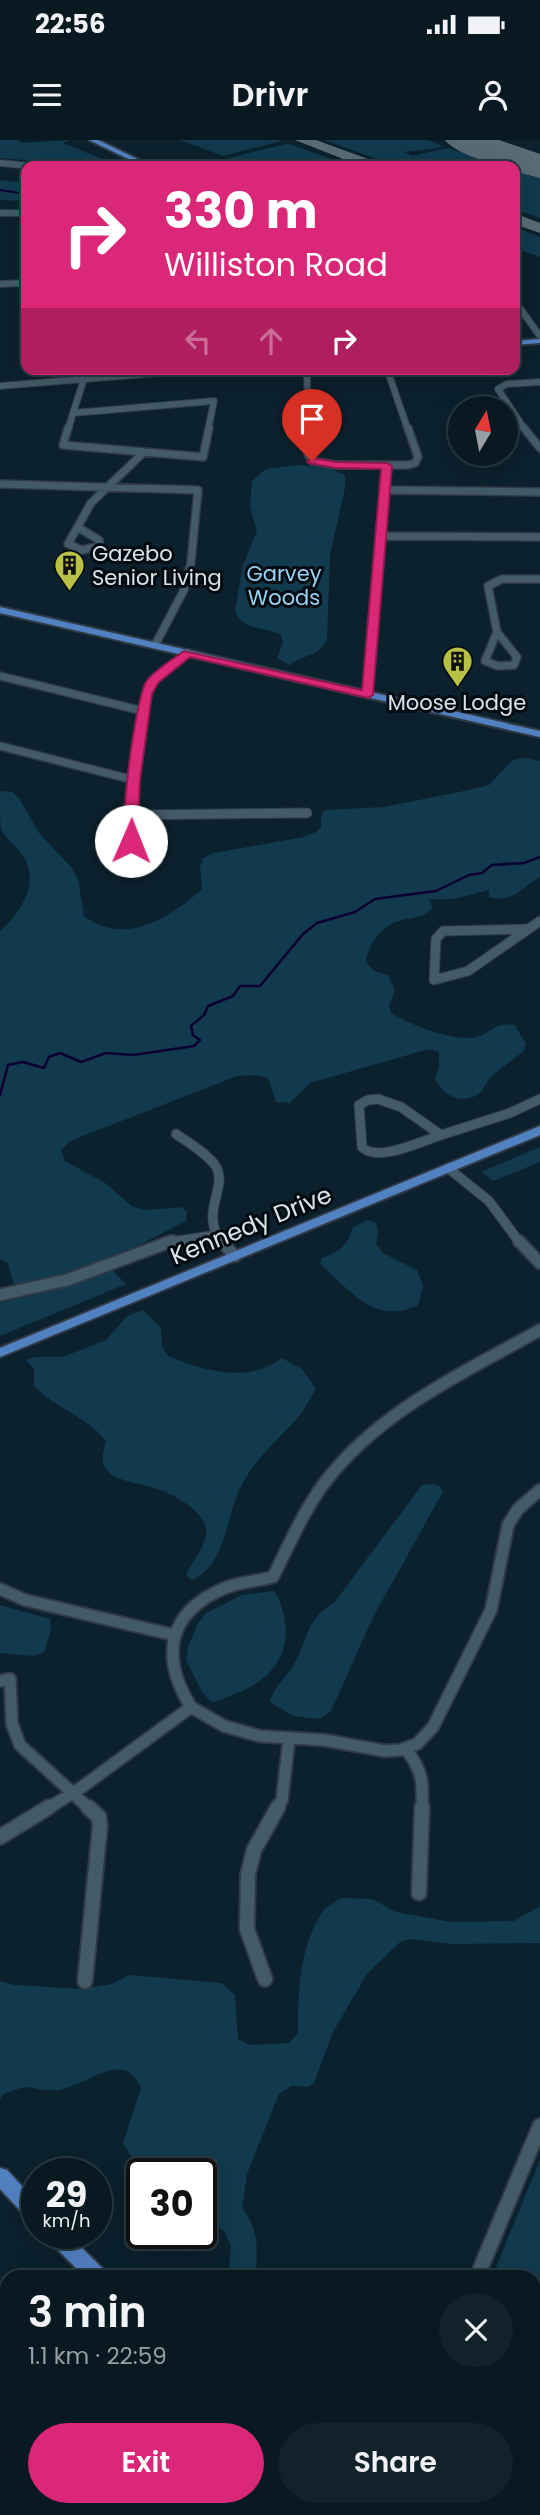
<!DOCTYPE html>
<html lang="en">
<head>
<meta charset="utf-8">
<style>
	:root { --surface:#081922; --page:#11222a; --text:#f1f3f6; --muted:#98a0a5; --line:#293840; --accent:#db2777 }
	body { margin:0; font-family:Poppins,sans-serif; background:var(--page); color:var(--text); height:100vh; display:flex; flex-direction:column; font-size:26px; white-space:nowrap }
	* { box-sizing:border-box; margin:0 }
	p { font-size:23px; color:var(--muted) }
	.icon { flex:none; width:38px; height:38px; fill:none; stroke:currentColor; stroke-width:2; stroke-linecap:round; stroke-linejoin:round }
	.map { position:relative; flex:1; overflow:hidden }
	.details { position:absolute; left:0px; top:2130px; width:541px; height:247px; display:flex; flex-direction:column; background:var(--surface); border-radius:21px 21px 0 0; box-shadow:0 7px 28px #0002,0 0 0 2px var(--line) }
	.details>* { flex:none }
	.banner { position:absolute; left:21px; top:21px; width:499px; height:214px; border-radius:14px; box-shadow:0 7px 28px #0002,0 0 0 2px var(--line); background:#db2777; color:#fff; overflow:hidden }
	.needle { width:46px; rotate:10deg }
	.fabs { position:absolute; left:448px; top:256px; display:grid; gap:14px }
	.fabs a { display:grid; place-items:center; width:70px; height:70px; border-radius:50%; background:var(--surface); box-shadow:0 7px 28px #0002,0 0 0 2px var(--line); font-size:35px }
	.speed { position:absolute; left:21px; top:2018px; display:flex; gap:14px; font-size:35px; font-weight:700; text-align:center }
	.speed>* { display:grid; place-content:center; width:91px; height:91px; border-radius:50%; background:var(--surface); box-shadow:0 7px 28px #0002,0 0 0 2px var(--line); line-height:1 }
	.speed small { font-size:18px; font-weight:400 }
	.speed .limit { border:4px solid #111; border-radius:10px; background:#fff; color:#111 }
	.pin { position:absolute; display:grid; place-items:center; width:60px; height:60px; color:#fff; margin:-72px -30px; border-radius:50% 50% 50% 0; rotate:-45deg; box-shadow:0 0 7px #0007 }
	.pin .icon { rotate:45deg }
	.me { position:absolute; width:77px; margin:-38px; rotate:1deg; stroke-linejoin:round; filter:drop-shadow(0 0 5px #0008) }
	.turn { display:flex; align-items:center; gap:24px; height:147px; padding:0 28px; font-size:32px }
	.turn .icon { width:91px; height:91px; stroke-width:2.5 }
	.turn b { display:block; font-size:49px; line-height:60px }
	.lanes { display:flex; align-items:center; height:66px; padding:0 28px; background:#0003; justify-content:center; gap:35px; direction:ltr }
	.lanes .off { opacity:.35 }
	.round { display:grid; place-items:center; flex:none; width:74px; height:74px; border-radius:37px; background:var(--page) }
	.headline { display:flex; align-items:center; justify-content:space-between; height:119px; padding:0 28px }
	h1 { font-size:42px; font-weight:600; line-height:52px }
	.button { display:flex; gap:14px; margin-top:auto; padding:14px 28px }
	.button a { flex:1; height:80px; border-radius:42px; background:var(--accent); color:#fff; font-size:28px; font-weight:600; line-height:80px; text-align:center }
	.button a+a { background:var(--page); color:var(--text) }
	.status { display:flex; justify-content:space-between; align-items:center; height:49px; padding:0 35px; background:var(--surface); direction:ltr }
	.status svg { height:19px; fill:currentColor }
	header { display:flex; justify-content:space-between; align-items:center; height:91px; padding:0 28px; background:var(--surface); font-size:32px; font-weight:600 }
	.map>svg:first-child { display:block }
	.green { fill:#113a4e }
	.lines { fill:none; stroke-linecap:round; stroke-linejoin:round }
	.stream-far1 { stroke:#0d0134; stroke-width:2 }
	.stream { stroke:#0d0134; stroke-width:2.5 }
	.taxiway { fill:#596c76; fill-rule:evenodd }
	.runway { fill:#596c76; fill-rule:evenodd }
	.minor-far4-casing { stroke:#303a45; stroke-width:8 }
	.minor-far3-casing { stroke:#303a45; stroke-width:10 }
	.minor-far2-casing { stroke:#303a45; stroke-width:11 }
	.minor-far1-casing { stroke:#303a45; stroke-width:15 }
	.minor-casing { stroke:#303a45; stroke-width:18 }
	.major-casing { stroke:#303a45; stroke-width:4 }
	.minor-far4 { stroke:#435b69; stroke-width:6 }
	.minor-far3 { stroke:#435b69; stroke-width:7 }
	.minor-far2 { stroke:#435b69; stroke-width:9 }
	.minor-far1 { stroke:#435b69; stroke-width:11 }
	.minor { stroke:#435b69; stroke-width:14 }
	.major { fill:#5281c2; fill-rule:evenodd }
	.route { fill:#db2777; stroke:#8e194d; stroke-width:2 }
	.labels { text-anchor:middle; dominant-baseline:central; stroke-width:6; stroke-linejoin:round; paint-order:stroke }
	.far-poi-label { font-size:21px; fill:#d8e5ed; stroke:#030a0f; text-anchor:start }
	.far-park-label { font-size:21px; fill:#99d2f3; stroke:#030a0f }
	.street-label { font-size:24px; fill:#d8e5ed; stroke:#030a0f }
</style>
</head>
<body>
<div class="status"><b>22:56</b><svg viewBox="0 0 49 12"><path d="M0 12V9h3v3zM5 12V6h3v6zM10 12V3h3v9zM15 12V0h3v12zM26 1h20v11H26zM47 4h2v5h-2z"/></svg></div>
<header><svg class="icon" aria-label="menu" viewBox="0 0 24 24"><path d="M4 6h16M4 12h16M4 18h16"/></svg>Drivr<svg class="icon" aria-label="person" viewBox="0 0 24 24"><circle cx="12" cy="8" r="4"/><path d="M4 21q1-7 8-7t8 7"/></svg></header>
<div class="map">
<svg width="540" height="2375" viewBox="0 0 540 2375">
	<rect width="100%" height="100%" fill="#0b212d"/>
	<path class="green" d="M0,0H17L23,3L69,0L63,3L110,22L94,26L0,18Z
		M180,0H279L282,1L223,16Z
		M324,0H428L445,7L405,12L412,16L448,8L506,26H396Z
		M285,4H290L350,26H249L229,18Z
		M515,29L540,38V78L515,69Z
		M0,40L26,43V61L0,60Z
		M515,87L540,97V117L515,108Z
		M298,325L328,328L345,335V348L330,415L327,500C318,517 304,514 290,525L277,518L283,503L281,495C266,486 241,491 235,471L243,425L257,391L250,367L252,341L266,329Z
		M525,618L540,621V737C521,748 512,764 489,757V750L454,759H429L433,768C422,778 415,777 402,780C383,784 368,804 366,822L374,831L388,835L395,851L389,865L391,873C410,885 458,904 480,896C498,889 492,883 515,885L526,904L524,911C513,920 499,929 489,939C485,944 484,949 480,953C462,966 443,956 435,938L439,927V912L429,909L310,943L290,963L276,962L268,938L255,935L237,936L70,1001L61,1010L65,1021L105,1043L133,1067L148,1070L181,1067L187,1072L186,1081L116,1117L50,1140L20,1146L13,1143L8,1123L0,1119V791C20,773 39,746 25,719C19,708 6,700 1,689C0,680 0,661 0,651L12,652L19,658L39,693L72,728L78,739L84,776C124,807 170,778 202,749L200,727L203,718L214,713L304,697L316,692L321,687V676L325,670L384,667L469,650L489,645L513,620Z
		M540,1007V1022L493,1041L481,1032Z
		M368,1080L376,1083L378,1094L376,1104L383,1113L417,1130L423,1146L418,1165C375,1186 351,1151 320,1124L322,1118C340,1112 347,1106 353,1087Z
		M112,1130L126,1144L0,1196V1163L55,1150Z
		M143,1170L161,1188L162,1207L168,1216C204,1231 249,1244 282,1218L302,1229L316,1249C309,1260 303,1272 295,1281C274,1303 250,1324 238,1353C226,1381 224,1428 191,1440L186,1434C192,1422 204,1408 206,1395C210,1373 172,1353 154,1348C128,1340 92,1341 106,1302C94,1281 54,1267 34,1246V1229L26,1220L35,1217H63L106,1200L127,1176Z
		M431,1344L440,1346L443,1352L374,1475L331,1571L319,1579L293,1576L270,1562C274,1546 285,1539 293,1526C309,1500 304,1480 334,1463L422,1345Z
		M274,1451C289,1475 292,1509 270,1532C255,1548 232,1555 212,1563L202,1552L186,1520L188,1507L198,1483L206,1473L242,1455Z
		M0,1465L50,1479L51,1491L44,1512L33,1516L0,1513Z
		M341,1758L372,1759L396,1772L451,1782L514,1781L540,1766V1803L453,1804L411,1799L400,1802L367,1834L333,1892L314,1943L308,1947L291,1946L279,1954L247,2034L242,2068C260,2092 257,2108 256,2137H228L231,2106L224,2091L205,2079L201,2073V2034C164,2034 143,2040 123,2003L141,1948C123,1905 83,1950 55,1950C26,1950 33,1941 2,1955L0,1960V1841L15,1845L81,1849L112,1844L129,1835L221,1843L235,1855L238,1899L249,1905L289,1903L298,1893C298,1853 299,1806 323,1771C327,1766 335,1762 341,1758Z
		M540,2020V2250L534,2249V2137H492Z
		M534,2350L540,2353V2375H425L427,2370H534Z"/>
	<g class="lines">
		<path class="stream-far1" d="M0,50L26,54"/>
		<path class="stream" d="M0,955L8,925L23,922L44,928L49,917L60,913L81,922L106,913L133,915L194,906L200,900L193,895L191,886L204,875L208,866L233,856L240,846H260L303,794L317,783L355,772L375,759L436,751L469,735L482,733L492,725L524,723L540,717"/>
		<path class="taxiway" d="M295,0H316L379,23L381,26H361Z
			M514,73L540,83V93L514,84Z"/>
		<path class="runway" d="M445,0H499L540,14V38L514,31V26C497,26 455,14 445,0Z"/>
		<defs>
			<path id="minor-far4" d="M0,23L30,26
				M0,73H26
				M0,144L26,143
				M514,160L540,196
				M307,229L308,290
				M387,229L408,290
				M0,246L207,229
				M73,273L84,239
				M73,273L214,261L208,290
				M68,290L73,273
				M525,290L498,249L507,244L540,242"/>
			<path id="minor-far3" d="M68,288L63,305L203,317L209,288
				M308,288V315L312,321L336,325H408L415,323L418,317L408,288
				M524,288L540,308
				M0,344L198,350L191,422L185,448L155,505
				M385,350L540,352
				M79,388L99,400L100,406L82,410L68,404L91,363L144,312
				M381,396L540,397
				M497,492L517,517L514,525L498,526L485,521Z
				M497,492L488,446L502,439H540
				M0,536L143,571
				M368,555L387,326
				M0,606L134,640
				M134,651L147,554L153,541L188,513"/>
			<path id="minor-far2" d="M131,675L307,673
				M130,731L134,649
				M527,789L443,791L436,799L434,840L468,831L540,781
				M378,959L401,967L441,995C422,1001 377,1023 362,1007L359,965L368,960Z
				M176,994C189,1003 205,1012 215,1025C230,1047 198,1071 222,1103
				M441,995L510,973L540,959
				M448,1028L489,1061L520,1103
				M165,1103L216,1095"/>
			<path id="minor-far1" d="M221,1101L235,1116
				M519,1101L540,1123
				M0,1155L67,1140L172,1101
				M0,1449L25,1460L174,1495
				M0,1541L10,1539L12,1584L20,1605L90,1669
				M191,1567L224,1586L259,1596L324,1600L385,1611L400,1610L417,1604L433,1587L491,1470L508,1385L518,1369L540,1350
				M406,1609C423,1632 423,1641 422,1669
				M47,1669L82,1647L191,1567C160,1517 167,1472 225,1448C240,1442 257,1441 273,1437C291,1401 307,1362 334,1331C388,1267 468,1230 540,1190
				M277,1669L282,1660L289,1599"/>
			<path id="minor" d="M0,1697L49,1667
				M419,1753L422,1667
				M265,1839L247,1789L248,1734L254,1710L278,1667
				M85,1841L100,1686L99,1677L88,1667
				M477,2137L540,1986
				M0,2254L7,2256
				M165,2370L167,2375
				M374,2375L376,2370"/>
			<path id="major" d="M89,0H98L152,26H143Z
				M540,199V203L514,205V201Z
				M0,467L540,591V597L0,473Z
				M540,986V995L0,1217V1208Z
				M0,2028L7,2030L37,2062V2083L30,2081L0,2049Z
				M44,2093H67L105,2131L108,2137H85L47,2099Z
				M234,2370H255L258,2375H236Z"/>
		</defs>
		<use href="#minor-far4" class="minor-far4-casing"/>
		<use href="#minor-far3" class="minor-far3-casing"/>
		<use href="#minor-far2" class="minor-far2-casing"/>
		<use href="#minor-far1" class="minor-far1-casing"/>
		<use href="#minor" class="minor-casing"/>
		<use href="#major" class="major-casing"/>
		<use href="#minor-far4" class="minor-far4"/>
		<use href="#minor-far3" class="minor-far3"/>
		<use href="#minor-far2" class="minor-far2"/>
		<use href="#minor-far1" class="minor-far1"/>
		<use href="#minor" class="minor"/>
		<use href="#major" class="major"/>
	</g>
	<path class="route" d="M312,318L336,322L387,323L392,326L373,555L368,558L190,517L158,543L152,554L140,640L137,701L131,705L126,704C119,683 135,562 146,542C154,530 172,520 184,511L362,550L381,329L336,328L308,323L307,321Z"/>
	<defs>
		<symbol id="building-pin" viewBox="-11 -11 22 30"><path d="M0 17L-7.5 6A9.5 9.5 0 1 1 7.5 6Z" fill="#b9c046" stroke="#030a0f"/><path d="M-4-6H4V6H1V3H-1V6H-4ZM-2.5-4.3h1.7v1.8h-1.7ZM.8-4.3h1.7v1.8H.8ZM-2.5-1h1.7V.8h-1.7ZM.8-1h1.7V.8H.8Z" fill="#111"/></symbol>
	</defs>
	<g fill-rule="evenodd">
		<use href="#building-pin" x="52" y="408" width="35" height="47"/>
		<use href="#building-pin" x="440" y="504" width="35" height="47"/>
	</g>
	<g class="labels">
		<g class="far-poi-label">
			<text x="92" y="413">Gazebo<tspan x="92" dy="24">Senior Living</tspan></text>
			<text x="457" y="562" text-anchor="middle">Moose Lodge</text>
		</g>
		<g class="far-park-label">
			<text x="284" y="433">Garvey<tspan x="284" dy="24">Woods</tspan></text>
		</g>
		<g class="street-label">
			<text transform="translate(251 1085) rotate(-22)">Kennedy Drive</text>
		</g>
	</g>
</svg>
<div class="fabs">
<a><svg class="needle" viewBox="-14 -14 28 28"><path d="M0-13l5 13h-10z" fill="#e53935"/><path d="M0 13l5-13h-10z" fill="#98a0a5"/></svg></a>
</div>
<div class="speed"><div>29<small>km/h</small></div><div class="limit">30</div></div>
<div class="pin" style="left:312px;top:321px;background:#d93025"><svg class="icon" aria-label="arrive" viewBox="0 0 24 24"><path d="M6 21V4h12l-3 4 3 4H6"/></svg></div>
<svg class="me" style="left:131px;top:701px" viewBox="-20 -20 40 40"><circle r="19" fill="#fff"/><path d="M0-13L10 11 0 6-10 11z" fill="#db2777"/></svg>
<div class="banner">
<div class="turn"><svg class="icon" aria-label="right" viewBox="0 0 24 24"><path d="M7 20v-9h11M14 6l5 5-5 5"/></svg><div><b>330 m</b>Williston Road</div></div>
<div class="lanes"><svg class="icon off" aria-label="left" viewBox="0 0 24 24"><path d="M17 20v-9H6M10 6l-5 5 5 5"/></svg><svg class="icon off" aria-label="ahead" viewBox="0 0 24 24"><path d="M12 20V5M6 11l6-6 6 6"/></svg><svg class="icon" aria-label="right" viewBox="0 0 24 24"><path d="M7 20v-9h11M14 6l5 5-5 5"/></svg></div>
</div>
<section class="details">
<div class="headline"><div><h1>3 min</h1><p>1.1 km · 22:59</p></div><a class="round"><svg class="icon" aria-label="close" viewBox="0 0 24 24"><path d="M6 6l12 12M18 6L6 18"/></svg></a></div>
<div class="button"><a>Exit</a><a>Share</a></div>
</section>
</div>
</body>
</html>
